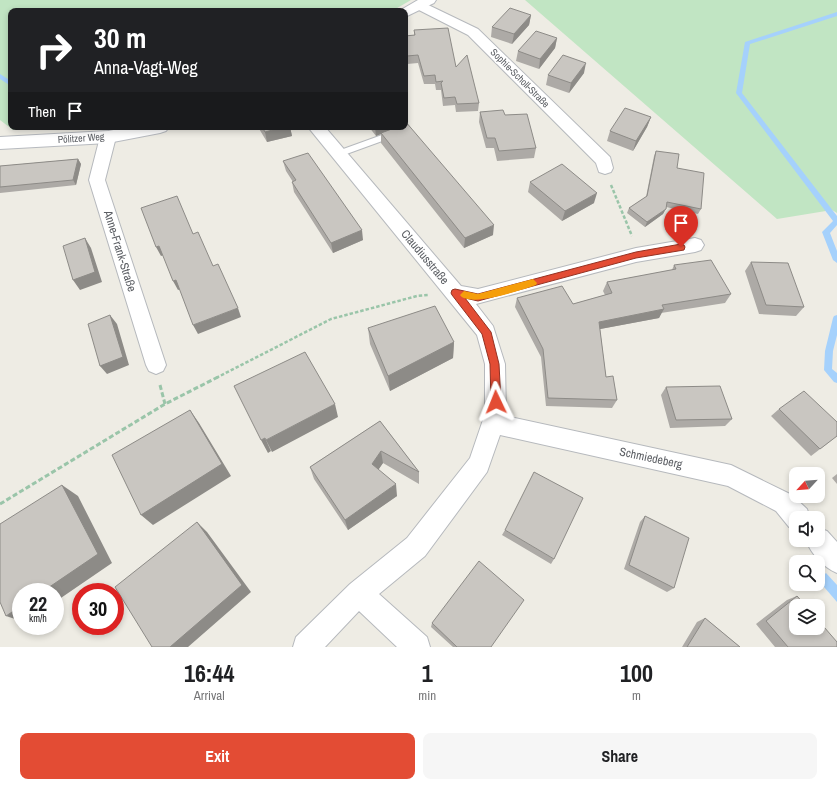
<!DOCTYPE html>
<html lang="en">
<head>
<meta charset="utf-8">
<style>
	:root { --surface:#fff; --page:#f6f6f6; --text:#202124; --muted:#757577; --accent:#e34c34 }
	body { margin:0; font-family:"Archivo Narrow",sans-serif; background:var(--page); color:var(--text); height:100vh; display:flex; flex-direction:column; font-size:15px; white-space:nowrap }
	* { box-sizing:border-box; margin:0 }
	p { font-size:13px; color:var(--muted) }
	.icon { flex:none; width:22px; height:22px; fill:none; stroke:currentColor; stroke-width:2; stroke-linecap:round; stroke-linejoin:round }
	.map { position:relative; height:647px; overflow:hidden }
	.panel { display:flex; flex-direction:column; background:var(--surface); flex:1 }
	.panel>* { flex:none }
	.hud { position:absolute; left:8px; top:8px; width:400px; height:122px; border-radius:8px; box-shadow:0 2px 6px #0003; background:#202124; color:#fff; overflow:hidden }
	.needle { width:26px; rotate:244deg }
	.fabs { position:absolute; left:789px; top:467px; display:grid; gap:8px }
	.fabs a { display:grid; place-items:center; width:36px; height:36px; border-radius:8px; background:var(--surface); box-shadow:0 2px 6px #0003; font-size:20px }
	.speed { position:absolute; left:12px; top:583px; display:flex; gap:8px; font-size:20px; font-weight:700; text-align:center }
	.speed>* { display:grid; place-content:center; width:52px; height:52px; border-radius:50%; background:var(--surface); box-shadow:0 2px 6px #0003; line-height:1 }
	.speed small { font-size:10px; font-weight:400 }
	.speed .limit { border:6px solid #d22; background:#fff; color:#111 }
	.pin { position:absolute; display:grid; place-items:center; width:34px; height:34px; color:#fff; margin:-41px -17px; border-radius:50% 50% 50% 0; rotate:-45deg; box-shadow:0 0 4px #0007 }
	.pin .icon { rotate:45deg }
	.me { position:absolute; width:44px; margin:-22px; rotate:358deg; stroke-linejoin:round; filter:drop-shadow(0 0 3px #0008) }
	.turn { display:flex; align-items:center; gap:14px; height:84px; padding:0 20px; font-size:18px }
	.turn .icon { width:52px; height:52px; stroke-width:2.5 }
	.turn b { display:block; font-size:28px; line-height:34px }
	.then { display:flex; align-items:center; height:38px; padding:0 20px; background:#0003; gap:8px; font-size:15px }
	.eta { display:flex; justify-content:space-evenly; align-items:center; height:68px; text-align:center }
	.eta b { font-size:24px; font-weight:700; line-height:28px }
	.action { display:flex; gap:8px; margin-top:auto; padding:8px 20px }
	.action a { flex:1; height:46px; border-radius:8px; background:var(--accent); color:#fff; font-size:16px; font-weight:700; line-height:46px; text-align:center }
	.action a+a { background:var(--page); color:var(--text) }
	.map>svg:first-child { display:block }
	.green { fill:#c1e5c3 }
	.water { fill:#a5d1fc }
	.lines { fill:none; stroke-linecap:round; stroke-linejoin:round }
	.stream { fill:#a5d1fc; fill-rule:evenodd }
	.lane-casing { stroke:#b6b9bd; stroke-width:2 }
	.street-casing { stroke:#b6b9bd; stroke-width:2 }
	.secondary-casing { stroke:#b7babf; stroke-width:2 }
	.path-far1 { stroke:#9ac5a9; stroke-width:2.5; stroke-dasharray:3.5 2; stroke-linecap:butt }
	.path { stroke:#9ac5a9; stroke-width:3; stroke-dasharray:5 2.5; stroke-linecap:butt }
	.lane { fill:#fff; fill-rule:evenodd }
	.street { fill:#fff; fill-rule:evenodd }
	.secondary { fill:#fff; fill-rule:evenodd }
	.wall { fill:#adaaa6 }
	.shaded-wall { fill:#8d8b87 }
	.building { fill:#c9c6c1; stroke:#8d8b87 }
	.route { fill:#e34c34; stroke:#943122 }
	.slow { fill:#f59e0b }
	.labels { text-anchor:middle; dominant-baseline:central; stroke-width:3; stroke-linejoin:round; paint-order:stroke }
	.far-street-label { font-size:10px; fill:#5c5f64; stroke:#fff }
	.street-label { font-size:12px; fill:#5c5f64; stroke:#fff }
</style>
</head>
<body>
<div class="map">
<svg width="837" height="647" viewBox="0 0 837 647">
	<rect width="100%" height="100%" fill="#eeece4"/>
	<path class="green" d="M0,0H411L392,11H11V127H91L13,130L0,120Z
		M525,0H837V213L832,210L777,219Z"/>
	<path class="water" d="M826,573L837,585V602L818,580Z"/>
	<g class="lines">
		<path class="stream" d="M837,12V16L750,44L742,93L837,216V225L830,233L837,251V263L833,260L822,232L833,221L736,93L745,42Z
			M0,74L11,81V86L0,79Z
			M837,315V335L833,351L832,369L837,373V383L834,382L824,370L825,351L833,318L834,316Z"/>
		<defs>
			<path id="lane" d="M393,131L396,132V136L341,156L338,157L334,154L335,152Z"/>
			<path id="street" d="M420,1L478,29L610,157L613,168L611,172L605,174L599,172L596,163L468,35L415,8L413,5L415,2Z
				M308,127H325L461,286L478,289L636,248L695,238L701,240L704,245L701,250L695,252L636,262L476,304L493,326L505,364L506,416L731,465L792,495L807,509L810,518H796V529L789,527L776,511L728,486L500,435L487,472L425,556L379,594L427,637L430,647H397L359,611L325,647H293L296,637L350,584L407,538L470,458L485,414V364L477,335Z
				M108,132L114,133L116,137L105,180L166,365L163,371L156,374L149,371L146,365L89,180L100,137L102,133Z
				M818,528L827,531L837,542V573C823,567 811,554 806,540H818Z"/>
			<path id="secondary" d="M418,0H436L434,3L405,17V11H399Z
				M130,127H169L166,131L160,133L108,143L0,149V137L108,131Z"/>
		</defs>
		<use href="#lane" class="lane-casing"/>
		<use href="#street" class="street-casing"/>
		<use href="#secondary" class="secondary-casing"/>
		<path class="path-far1" d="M611,185L632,236
			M216,378L331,319L417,296L428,295"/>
		<path class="path" d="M160,385L165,404
			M0,504L165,404L218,377"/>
		<use href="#lane" class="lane"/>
		<use href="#street" class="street"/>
		<use href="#secondary" class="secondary"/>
	</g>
	<path class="wall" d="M531,15L529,25L512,44L491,37L492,27Z
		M414,30L456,67L479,103L478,111L456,112L455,105L443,106L441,90H436L435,84H424L418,63L407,64L405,45V36L414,35Z
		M557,38L555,48L539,69L516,61L518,51Z
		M584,73L569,93L546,85L548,75Z
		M480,112L505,115L536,148L534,158L497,161L494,148H486L479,122Z
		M651,117L647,127L633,151L607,141L610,131Z
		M258,127H290L292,136L267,142Z
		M369,127H405L493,235L464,248L381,143V134L376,136Z
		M656,151L677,168L701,209L698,214L666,207L663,214L645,227L627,213L629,208L646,197L654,156Z
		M78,159L81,164L76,185L0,193V166Z
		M283,161L363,240L333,253L294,192L292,182H293L286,171Z
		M530,182L594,203L562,221L528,192Z
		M751,262L804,307L796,316L759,314L745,271Z
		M674,265L731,294L725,303L661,313L659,318L600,329L606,377L617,400L612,408L546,406L541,357L515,307L517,298L573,304L605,295L603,291L607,282L672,270Z
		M368,328L454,342L453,358L390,391L370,344Z
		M666,387L732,419L725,426L670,428L661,395Z
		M779,409L837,436L811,456L771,416Z
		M380,421L419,472V484L383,463L378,470L397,496L348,530L314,479L310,467Z
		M837,474V484L832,478Z
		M645,516L674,588L667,592L624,569L640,522Z
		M505,530L554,559L551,564L502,535Z
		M797,596L837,647H775L756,624L787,600Z
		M705,618L740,647H682L697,622Z
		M432,623L491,647H453L431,627Z"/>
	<path class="shaded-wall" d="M531,15L529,25L512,44L514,34Z
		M557,38L555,48L539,69L540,59Z
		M586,63L584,73L569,93L571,83Z
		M651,117L647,127L633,151L636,141Z
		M284,127H290L292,136L267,142L265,132Z
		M375,127H401L381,133V134L376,136Z
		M78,159L81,164L76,185L73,180Z
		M597,193L594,203L562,221L565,211Z
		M666,209L663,214L645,227L647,222Z
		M494,225L493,235L464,248L465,238Z
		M362,230L363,240L333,253L331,243Z
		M85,238L91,248L102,282L80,290L73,280Z
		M159,246L164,255L161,256L156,247Z
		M176,280L181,289L178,290L173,281Z
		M238,308L241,317L198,334L193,325Z
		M664,309L659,318L595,330L599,322Z
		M110,315L117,324L129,365L107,374L100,366Z
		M454,342L453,358L390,391L388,376Z
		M335,404L338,417L272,452L266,440Z
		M190,410L199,423L231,476L153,525L141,515Z
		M265,438L271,451L268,453L261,440Z
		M381,451L383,463L374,476L372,464Z
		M396,484L397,496L348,530L345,520Z
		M62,485L78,496L112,563L55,602V592H42Z
		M197,522L207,532L251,592L188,647H170Z
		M21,606V621L6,616Z"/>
	<path class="building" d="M510,8L531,15L514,34L492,27Z
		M448,28L456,67L467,55L479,103L457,104L455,97L444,98L441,83L443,81L436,82L435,75L424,76L418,55L407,56L405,36L415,35L414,30Z
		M536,31L557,38L540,59L518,51Z
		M563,55L586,63L571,83L548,75Z
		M625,108L651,117L636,141L610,131Z
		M503,110L505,115L527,114L536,148L499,151L495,138H487L480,112Z
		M405,121L494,225L465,238L381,133L397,127H405Z
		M262,127H284L265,132Z
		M656,151L679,154L677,168L704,173L701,209L667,202L666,209L647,222L629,208L647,196Z
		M308,153L362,230L331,243L292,182L296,180L283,161Z
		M78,159L73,180L0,187V166Z
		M562,164L597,193L565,211L530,182Z
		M177,196L193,234L198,232L213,266L218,264L238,308L193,325L176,280L173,281L159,246L156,247L141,208Z
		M85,238L95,272L73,280L63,246Z
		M711,260L731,294L662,305L664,309L599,322L606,377L613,376L617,400L548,398L543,349L517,298L562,286L573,304L612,293L607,282L676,269L674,265Z
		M751,262L788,263L804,307L766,305Z
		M435,306L454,342L388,376L368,328Z
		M110,315L123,357L100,366L88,324Z
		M305,352L335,404L266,440L265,438L261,440L234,386Z
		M720,386L732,419L676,420L666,387Z
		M804,391L837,422V436L820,449L779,409Z
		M190,410L222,464L141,515L112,455Z
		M380,421L419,472L381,451L372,464L396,484L345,520L310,467Z
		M534,472L583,498L554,559L505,530Z
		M62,485L98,554L42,592H21V606L6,616L0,602V524Z
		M645,516L689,538L674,588L629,565Z
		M197,522L242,585L170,647H152L115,587Z
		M479,561L524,600L491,647H457L432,623Z
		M797,596L806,606H796V628H818V620L837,642V647H788L766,621Z
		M705,618L740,647H687Z"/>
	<path class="route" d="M681,244L684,245L685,247L684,250L636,258L478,301L465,298L491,332L499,364L501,402L499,405L496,406L492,405L491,402L490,364L482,334L452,295L451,293L452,290L455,289L478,294L636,252Z"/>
	<path class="slow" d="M533,279L537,283L536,285C522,290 469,308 460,295L464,291L478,294Z"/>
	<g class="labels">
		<g class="far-street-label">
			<text transform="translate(520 78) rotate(45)">Sophie-Scholl-Straße</text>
			<text transform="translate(81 138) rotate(-4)">Pölitzer Weg</text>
		</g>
		<g class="street-label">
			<text transform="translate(120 251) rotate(73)">Anne-Frank-Straße</text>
			<text transform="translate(425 257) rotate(50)">Claudiusstraße</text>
			<text transform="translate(651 458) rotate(12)">Schmiedeberg</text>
		</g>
	</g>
</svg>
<div class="fabs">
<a><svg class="needle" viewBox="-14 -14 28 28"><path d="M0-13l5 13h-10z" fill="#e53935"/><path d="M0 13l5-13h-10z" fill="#757577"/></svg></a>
<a><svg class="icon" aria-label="sound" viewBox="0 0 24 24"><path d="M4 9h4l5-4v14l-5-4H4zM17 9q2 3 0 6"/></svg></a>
<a><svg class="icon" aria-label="search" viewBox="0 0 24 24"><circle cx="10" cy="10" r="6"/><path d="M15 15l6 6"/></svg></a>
<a><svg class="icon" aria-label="layers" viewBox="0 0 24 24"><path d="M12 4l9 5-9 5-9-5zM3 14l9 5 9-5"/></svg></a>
</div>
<div class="speed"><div>22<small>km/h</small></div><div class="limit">30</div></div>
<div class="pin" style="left:681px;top:247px;background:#d93025"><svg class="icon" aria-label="arrive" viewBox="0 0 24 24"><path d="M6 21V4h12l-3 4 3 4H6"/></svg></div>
<svg class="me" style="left:496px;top:402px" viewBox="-20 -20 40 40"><path d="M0-17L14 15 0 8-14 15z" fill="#e34c34" stroke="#fff" stroke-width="4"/></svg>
<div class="hud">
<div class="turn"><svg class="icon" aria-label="right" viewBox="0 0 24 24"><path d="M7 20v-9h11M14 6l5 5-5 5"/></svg><div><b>30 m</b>Anna-Vagt-Weg</div></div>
<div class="then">Then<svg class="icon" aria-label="arrive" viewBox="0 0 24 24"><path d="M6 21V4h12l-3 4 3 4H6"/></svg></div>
</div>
</div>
<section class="panel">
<div class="eta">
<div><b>16:44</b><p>Arrival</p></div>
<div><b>1</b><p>min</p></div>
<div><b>100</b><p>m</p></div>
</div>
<div class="action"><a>Exit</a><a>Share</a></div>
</section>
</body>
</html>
